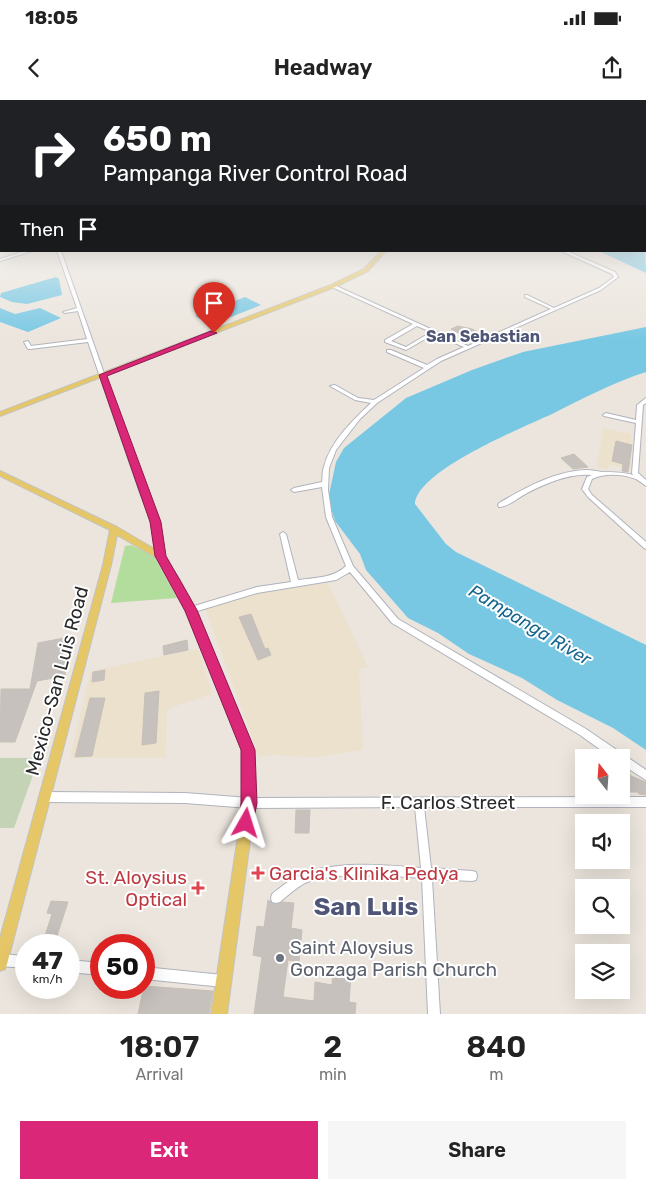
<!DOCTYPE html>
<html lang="en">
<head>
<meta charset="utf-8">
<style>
	:root { --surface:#fff; --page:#f6f6f6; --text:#222; --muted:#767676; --accent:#db2777 }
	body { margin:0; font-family:Rubik,sans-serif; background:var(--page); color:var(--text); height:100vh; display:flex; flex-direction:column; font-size:19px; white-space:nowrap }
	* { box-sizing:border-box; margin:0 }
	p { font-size:16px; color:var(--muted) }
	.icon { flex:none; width:28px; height:28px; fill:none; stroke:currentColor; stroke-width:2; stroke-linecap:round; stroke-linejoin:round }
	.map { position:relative; height:914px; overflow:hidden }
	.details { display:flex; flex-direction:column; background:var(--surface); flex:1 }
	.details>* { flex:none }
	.hud { position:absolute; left:0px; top:0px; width:646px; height:152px; box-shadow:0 5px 20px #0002; background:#202124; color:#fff; overflow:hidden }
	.needle { width:32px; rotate:343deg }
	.tools { position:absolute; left:575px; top:649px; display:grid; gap:10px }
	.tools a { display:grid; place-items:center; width:55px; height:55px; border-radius:0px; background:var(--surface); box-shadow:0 5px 20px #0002; font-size:25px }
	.speed { position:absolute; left:15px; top:834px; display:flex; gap:10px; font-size:25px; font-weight:700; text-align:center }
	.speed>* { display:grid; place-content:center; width:65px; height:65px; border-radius:50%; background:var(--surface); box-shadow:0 5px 20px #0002; line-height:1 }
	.speed small { font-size:12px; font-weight:400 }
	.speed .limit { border:8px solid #d22; background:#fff; color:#111 }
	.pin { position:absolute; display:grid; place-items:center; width:42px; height:42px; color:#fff; margin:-51px -21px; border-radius:50% 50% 50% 0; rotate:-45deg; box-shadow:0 0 5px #0007 }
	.pin .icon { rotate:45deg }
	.me { position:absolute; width:55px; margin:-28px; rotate:6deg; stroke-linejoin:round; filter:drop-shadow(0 0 4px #0008) }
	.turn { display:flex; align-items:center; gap:18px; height:105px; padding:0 20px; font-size:22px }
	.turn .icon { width:65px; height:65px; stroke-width:2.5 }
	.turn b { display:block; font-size:35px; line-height:42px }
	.then { display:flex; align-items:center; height:48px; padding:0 20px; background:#0003; gap:10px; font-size:19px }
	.eta { display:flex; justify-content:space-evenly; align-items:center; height:85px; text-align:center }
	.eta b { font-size:30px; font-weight:600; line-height:35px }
	.primary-button { display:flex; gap:10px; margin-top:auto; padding:10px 20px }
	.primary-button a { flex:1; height:58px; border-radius:0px; background:var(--accent); color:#fff; font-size:20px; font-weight:600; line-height:58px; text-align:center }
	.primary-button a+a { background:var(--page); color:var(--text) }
	.status { display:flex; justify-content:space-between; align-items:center; height:35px; padding:0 25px; background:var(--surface); direction:ltr }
	.status svg { height:14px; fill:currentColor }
	header { display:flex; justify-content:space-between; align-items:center; height:65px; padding:0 20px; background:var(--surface); font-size:22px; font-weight:600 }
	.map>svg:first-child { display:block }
	.education { fill:#ebe1cd }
	.green { fill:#b3dd9d }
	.cemetery { fill:#c4d3b5 }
	.water { fill:#78c8e4 }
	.building { fill:#c6c1bc; stroke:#c6c0b7 }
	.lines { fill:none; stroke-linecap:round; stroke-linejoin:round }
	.minor-casing { stroke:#b0b3bc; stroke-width:2 }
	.major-casing { stroke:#c3c3c3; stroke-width:2 }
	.minor { fill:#fff; fill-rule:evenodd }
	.major { fill:#e5c768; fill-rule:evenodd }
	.route { fill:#db2777; stroke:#8e194d }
	.health-dot { fill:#e0444e; stroke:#fff; stroke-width:2 }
	.worship-dot { fill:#6b7280; stroke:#fff; stroke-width:2 }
	.labels { text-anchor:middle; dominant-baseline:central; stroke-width:4; stroke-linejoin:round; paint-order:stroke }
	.far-quarter-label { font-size:16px; font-weight:bold; fill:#4e5577; stroke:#fff }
	.water-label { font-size:18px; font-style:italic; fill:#18678f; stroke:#fff }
	.near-street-label { font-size:19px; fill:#2a2a2a; stroke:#fff }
	.near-health-label { font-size:19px; fill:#be3a42; stroke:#fff; text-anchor:start }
	.near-worship-label { font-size:19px; fill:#5b616d; stroke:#fff; text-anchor:start }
	.near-district-label { font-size:25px; font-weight:bold; fill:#4e5577; stroke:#fff }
</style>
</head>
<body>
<div class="status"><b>18:05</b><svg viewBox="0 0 49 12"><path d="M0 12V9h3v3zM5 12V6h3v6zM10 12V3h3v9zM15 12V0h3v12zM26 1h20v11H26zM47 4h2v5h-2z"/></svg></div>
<header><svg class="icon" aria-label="back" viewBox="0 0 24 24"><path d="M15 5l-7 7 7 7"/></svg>Headway<svg class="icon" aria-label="share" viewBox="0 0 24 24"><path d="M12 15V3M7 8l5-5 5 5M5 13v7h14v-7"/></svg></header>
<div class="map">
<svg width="646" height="914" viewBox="0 0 646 914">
	<rect width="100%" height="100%" fill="#ebe5dd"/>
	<path class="education" d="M603,328L631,334V369L609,365L608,370L597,367Z
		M328,483L368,567L359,569L363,650L318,657L283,656L280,654L259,657L205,508L264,491Z
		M198,549L212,594L167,609L166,658H70L91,571Z"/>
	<path class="green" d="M131,445L154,456L177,498L111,503L125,446Z"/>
	<path class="cemetery" d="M0,658H39L14,728H0Z"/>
	<path class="water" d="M645,141L646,173L599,151H645Z
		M56,177L59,179L62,195L27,204L12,202L0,197L1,193Z
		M245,197L261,205L211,225L195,216Z
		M0,208L15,214L40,208L61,218L28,232L0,222Z
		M646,227V272C614,282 582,299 552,314C524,327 417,370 415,404L446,444L456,452L646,545V650L613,628L557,600L522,578L469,554L438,533L408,518L366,470L360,454L335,421L328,399L336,362L344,348L406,298L472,270L523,252Z"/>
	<path class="building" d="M458,226L472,229L480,233L475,235L479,237L471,240L451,229Z
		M616,341L632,345L628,372L622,371L623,364L612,361Z
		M574,354L588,367L573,369L561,358Z
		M251,514L265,549L268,548L271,555L258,560L239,517Z
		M64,538L62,560L66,559L65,576L37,581L15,642H0L1,589H30L38,543Z
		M187,540L188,550L164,555L163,546Z
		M105,570L104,580L92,582L93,572Z
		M159,591L156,643L142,645L145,593Z
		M90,598H105L92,656L75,657Z
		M621,671H628L631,676L646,682V695L639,694L638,692H621Z
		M296,710H310L309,733H295Z
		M268,800L276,805L283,802L294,803L291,828L302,830L299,862L288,860L283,897L314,901L315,882L332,885L333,871L351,874L349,902L356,903L355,914H254L262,857L253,855L257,826L264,827Z
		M51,801L68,802L54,845H42L52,814L47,813Z
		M144,886L213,891L209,914H138Z"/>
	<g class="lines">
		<defs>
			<path id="minor" d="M0,113H1V116H0Z
				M645,117H646V120H645Z
				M25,151H32L0,161V159Z
				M57,151H61L145,390L158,422L163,456L162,458H158L157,456L152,422L139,390L88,242L30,249H28L24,242L28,241L31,246L87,239L78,211L65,213L63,212L77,208Z
				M561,151H567L615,172L618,177L601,190L441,261L377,303L360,319L336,350L329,368L328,390L332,417L353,466L398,519L586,629L646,670V680L621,664V658H612L580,635L392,523L350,472L336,480L257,493L191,513L188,512L187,510L188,508L191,507L257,487L291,482L280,434L283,432L286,434L298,480C314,478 334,478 346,466L326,417L322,387L294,392L291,390L294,388L322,382C323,377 322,371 324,367C330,342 353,320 371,303L355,300L330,286L335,285L358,298L374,300L424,268L387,252V250H391L427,265L437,259L464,247L434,234L406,250L385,242V240L413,224L332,187V185H334L468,246L551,209L525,197V195H527L554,208L599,188L614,177L612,174ZM417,226L431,232L406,247L391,241Z
				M646,298V303L643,305L638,373L646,380V386C643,384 640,381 636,379C622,374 605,373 592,379L588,389L592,395L646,442V449L644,448L588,397L582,389L587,377L592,375C569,373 547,383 527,393C519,397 508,407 499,407L498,405L499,403C525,388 555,371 586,370C592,370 597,371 602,372C613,372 622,372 633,375L632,373L636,323L604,316L603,315L606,313L636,320L637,305Z
				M44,692L185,693L249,698L646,697V707H424L431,768L472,771L476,772L477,776L476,780L472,781L432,779L440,914H428L422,778C392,776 332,771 305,783C296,788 288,795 280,802L276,803L272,802L271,798L272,794C281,787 290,779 301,775C334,760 386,765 421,768L415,707L249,708L185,703L44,702L41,700L39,697L41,694Z
				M0,854L26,856V868L0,866Z
				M69,860L101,863V875L69,872Z
				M144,867L223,875L227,877L229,881L227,885L223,887L144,879Z"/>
			<path id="major" d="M381,151H386L368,171L335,187L0,316V312L331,185L364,169Z
				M0,371L117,427L163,454L180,480L196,510L254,650L255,703L227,914H211L243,703L242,650L186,510L174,485L157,458L117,435L111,465L7,864L5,869L0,871V838L103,465L110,430L0,376Z"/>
		</defs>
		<use href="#minor" class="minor-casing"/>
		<use href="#major" class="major-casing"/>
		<use href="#minor" class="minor"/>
		<use href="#major" class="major"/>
	</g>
	<linearGradient id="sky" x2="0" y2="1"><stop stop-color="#7bbce6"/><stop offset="0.47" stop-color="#f6f3f0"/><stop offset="1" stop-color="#f6f3f0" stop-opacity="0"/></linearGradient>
	<rect width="646" height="239" fill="url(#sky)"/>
	<path class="route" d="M211,231L217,233L107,276L161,422L166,456L197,510L255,650L257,703L252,728L246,731L241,728L238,723L241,703V650L185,511L155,456L150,422L99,275Z"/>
	<g class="health-dot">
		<path d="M255.5 765.5h5v5h5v5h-5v5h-5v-5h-5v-5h5z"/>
		<path d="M195.5 780.5h5v5h5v5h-5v5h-5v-5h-5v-5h5z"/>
	</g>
	<circle class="worship-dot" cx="280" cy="858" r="5"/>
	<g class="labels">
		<g class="far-quarter-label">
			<text x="483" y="236">San Sebastian</text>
		</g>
		<g class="water-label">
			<text transform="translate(530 525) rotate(31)">Pampanga River</text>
		</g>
		<g class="near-street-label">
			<text transform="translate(57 581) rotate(-75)">Mexico-San Luis Road</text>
			<text x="448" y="702">F. Carlos Street</text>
		</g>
		<g class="near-health-label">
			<text x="269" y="773">Garcia's Klinika Pedya</text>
			<text x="187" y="777" text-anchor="end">St. Aloysius<tspan x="187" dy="22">Optical</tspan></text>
		</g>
		<g class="near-worship-label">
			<text x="290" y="847">Saint Aloysius<tspan x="290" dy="22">Gonzaga Parish Church</tspan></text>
		</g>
		<g class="near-district-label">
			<text x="366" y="806">San Luis</text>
		</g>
	</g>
</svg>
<div class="tools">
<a><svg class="needle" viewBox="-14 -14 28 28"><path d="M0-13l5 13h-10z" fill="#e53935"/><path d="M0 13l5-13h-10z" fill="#767676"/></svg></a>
<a><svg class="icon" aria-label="sound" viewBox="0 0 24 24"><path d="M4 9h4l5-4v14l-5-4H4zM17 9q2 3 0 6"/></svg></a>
<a><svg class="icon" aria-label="search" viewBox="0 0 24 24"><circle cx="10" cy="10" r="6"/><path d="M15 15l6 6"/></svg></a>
<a><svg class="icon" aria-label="layers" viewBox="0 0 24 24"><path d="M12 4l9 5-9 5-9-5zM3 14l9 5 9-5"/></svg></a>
</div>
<div class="speed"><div>47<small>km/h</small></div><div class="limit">50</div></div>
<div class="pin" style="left:214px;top:233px;background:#d93025"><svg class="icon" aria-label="arrive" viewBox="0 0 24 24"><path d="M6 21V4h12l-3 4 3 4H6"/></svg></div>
<svg class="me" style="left:246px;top:723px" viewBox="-20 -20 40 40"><path d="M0-17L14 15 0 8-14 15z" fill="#db2777" stroke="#fff" stroke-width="4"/></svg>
<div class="hud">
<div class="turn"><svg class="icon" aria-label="right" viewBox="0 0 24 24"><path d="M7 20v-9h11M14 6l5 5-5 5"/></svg><div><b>650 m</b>Pampanga River Control Road</div></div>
<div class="then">Then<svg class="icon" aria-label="arrive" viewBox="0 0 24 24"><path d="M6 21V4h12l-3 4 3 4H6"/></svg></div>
</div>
</div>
<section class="details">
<div class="eta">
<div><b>18:07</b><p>Arrival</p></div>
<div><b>2</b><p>min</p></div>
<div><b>840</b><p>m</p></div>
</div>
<div class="primary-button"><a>Exit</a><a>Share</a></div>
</section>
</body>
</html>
